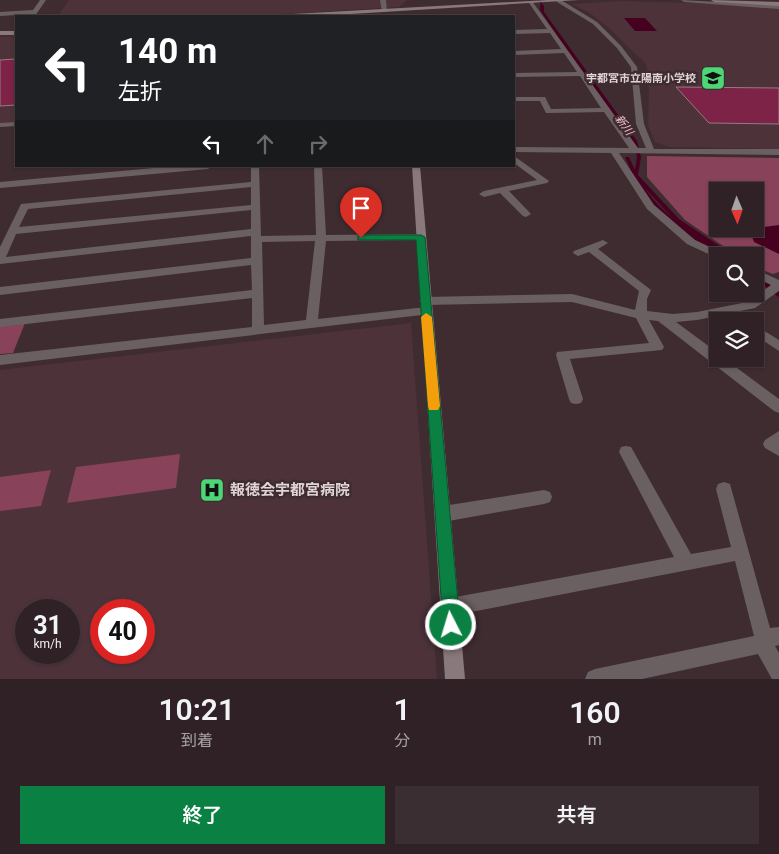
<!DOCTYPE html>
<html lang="ja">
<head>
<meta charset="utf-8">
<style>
	:root { --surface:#2f2125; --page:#3b2e32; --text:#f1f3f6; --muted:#a7a3a7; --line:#4a3e42; --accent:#0b8043 }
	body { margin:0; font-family:Roboto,"Noto Sans JP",sans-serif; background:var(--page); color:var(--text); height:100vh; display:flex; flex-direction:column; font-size:19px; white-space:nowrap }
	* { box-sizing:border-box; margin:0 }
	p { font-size:16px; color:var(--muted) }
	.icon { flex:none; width:28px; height:28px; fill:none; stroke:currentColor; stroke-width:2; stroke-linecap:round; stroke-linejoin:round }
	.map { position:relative; height:679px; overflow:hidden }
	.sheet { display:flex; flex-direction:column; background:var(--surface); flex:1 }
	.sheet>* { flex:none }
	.guide { position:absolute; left:15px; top:15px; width:500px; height:152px; border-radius:0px; box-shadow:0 1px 4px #0004,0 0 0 1px var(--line); background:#202124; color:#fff; overflow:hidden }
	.needle { width:32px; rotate:178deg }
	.tools { position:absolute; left:709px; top:182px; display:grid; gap:10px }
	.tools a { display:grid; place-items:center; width:55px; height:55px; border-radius:0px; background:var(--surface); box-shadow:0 1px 4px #0004,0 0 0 1px var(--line); font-size:25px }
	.speed { position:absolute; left:15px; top:599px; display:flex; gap:10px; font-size:25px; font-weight:700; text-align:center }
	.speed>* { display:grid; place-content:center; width:65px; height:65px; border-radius:50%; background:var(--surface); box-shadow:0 1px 4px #0004,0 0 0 1px var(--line); line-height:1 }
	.speed small { font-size:12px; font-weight:400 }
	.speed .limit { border:8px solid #d22; background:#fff; color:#111 }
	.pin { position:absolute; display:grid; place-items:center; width:42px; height:42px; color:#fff; margin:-51px -21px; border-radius:50% 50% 50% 0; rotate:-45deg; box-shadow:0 0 5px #0007 }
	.pin .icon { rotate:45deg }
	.me { position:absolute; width:55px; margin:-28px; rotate:355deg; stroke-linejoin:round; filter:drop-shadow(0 0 4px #0008) }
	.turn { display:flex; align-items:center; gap:18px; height:105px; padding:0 20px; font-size:22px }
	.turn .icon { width:65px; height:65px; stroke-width:2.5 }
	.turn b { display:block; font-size:35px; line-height:42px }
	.lanes { display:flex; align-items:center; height:48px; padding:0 20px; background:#0003; justify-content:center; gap:25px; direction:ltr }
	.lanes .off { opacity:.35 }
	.eta { display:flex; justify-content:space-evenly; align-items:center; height:85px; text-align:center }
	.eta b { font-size:30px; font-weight:600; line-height:35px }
	.primary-button { display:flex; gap:10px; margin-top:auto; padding:10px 20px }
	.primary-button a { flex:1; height:58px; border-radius:0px; background:var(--accent); color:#fff; font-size:20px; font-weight:600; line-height:58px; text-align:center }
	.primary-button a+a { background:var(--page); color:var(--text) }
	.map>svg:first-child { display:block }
	.built { fill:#4d323a; fill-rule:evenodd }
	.green { fill:#88425a; fill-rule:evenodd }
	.water { fill:#460121 }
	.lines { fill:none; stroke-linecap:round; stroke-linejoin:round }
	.stream { fill:#460121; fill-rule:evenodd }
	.building { fill:#7c2347; stroke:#947c83 }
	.street { fill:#6a6062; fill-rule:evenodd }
	.secondary { fill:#89797d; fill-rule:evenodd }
	.route { fill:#0b8043; stroke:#07532c }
	.slow { fill:#f59e0b }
	.labels { text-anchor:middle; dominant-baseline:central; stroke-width:5; stroke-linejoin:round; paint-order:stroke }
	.far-poi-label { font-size:11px; font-weight:bold; fill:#e1d4d7; stroke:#3f2c31; text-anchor:end }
	.far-water-label { font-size:11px; font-style:italic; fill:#f4c0ce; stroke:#3f2c31 }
	.near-poi-label { font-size:15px; font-weight:bold; fill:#e1d4d7; stroke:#3f2c31; text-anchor:start }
</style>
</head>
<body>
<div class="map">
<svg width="779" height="679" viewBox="0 0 779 679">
	<rect width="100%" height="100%" fill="#3f2c31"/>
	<path class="built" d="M69,0H407L399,7L248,16H58Z
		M620,1L733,4L779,8V149L669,147L655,142L648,125L649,93L646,64L611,30L590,13L572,4Z
		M16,36V122L0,123V37Z
		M411,323L437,679H0V370ZM26,610H69V652H26ZM101,610H144V652H101Z"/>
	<path class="green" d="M647,156L779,158V272L773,274L755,267V256H738L685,220L647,177ZM718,191H755V229H718Z
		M25,323L13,353L0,354V326Z
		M180,454L176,488L67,503L76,467Z
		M51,470L41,506L0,511V477Z"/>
	<path class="water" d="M540,5H542V11L635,142L629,141L540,10Z
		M624,18H645L657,31H635Z
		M625,157H629C634,167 638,178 645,188C665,219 704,241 736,256C733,256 728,257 725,256C702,250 660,213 645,195C636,184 631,170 625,157Z
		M779,225V254L754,242L751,234L755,228Z"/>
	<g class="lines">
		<path class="stream" d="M538,0H540L544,6V12L637,141L641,157L638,175L679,219L733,255L734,256H728L675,221L634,176L637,157L633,141L542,12V6Z
			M755,273L757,274L779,292V297L777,296L755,278Z"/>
	</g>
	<path class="building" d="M16,59V105L0,106V60Z
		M676,87L779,88V124L709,123Z"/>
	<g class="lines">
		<path class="street" d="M40,0H46L35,16H29L31,14L0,16V12L33,10Z
			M380,0H386L387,12L382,11Z
			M557,0H561L597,22L621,46L637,67L644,124L654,149H779V155L619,153L654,205L695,240L725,254L726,256H718L717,258L687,244L647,209L611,153L514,152V147L629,148L604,112L549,113H546L540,101H514V97H545L551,109L601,108L580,76L514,77V73L577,72L564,53L514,55V51L561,49L550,33L514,34V30L547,29L529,3L532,1L638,148H646L636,124L631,67L617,48L593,24L557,2Z
			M681,0L779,5V9L684,2Z
			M16,122V126L0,127V123Z
			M514,156L549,181L547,183L509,191L531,214L526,217L523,216L500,193L484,197L479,194L484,191L537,180L514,163Z
			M176,166H212L208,169L0,188V182Z
			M251,166H259L261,236L316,235L314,166H322L326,235L421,234L426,237L421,240L326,241L318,319L426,307L430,308L432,311L430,314L0,365V355L252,327V298L0,327V319L252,290L251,265L0,295V287L251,258V236L0,264V247L21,204L251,182ZM251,187V205L19,227L28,209ZM251,210V229L6,257L16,234ZM315,241L306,320L264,325L262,242Z
			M603,240L608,243L598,249L651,290L647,299V311L673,314L697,312L747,302L771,285L755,277V269L779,280V291L755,308L740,311L751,321H737L727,314L697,320L676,322L718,353V359H725L779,399V413L774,411L658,321L649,320L664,347L662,350L570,359L583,399L581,403L576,404L571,403L569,399L556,355L557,352L649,343L636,318L572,302L425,305L419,301L425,297L572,294L635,310L639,291L589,252L578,256L573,253L574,251Z
			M755,325L779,340V351L755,335Z
			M779,431V456L765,448L763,444L765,440Z
			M626,446L631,447L691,554L731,547L716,489L718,484L724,482L730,484L770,628L779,627V645L775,646L779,653V679H772L758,654L642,679H585L588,672L595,669L754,636L735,561L450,616L444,613L441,607L444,601L450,598L674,557L619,452L621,447Z
			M544,490L550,492L552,497L550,502L544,504L443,522L437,519L435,514L437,509L443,506Z"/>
		<path class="secondary" d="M548,0H579L318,16H289L292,14Z
			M711,0L779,2V6L714,2Z
			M0,31H16V35H0Z
			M412,166H420L465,679H445Z"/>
	</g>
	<path class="route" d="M361,235H421L425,237L460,625L457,631L451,633L445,631L443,625L416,240H358V236Z"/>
	<path class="slow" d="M426,313L432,317L440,406L438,410H429L428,406L421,317Z"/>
	<defs>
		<symbol id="school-square" viewBox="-11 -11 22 22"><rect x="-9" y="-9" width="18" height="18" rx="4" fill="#4cd676" stroke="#3f2c31"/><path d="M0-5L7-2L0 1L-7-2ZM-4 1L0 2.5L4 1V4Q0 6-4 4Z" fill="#111"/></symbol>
		<symbol id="hospital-square" viewBox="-11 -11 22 22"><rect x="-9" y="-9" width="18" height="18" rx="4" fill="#4cd676" stroke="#3f2c31"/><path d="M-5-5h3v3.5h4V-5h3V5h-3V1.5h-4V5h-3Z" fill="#111"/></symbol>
	</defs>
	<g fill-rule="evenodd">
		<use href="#school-square" x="699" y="64" width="28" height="28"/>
		<use href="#hospital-square" x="198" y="476" width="28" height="28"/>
	</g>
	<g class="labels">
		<g class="far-poi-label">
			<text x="696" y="78">宇都宮市立陽南小学校</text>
		</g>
		<g class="far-water-label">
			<text transform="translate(624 125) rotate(54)">新川</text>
		</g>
		<g class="near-poi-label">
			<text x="230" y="490">報徳会宇都宮病院</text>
		</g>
	</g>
</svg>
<div class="tools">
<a><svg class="needle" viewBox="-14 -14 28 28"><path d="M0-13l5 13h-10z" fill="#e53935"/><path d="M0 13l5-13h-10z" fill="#a7a3a7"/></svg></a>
<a><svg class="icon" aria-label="search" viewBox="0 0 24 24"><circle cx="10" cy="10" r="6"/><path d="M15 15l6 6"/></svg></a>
<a><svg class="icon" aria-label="layers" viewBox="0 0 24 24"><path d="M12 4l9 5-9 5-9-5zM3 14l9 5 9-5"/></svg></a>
</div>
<div class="speed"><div>31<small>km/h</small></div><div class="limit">40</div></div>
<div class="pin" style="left:361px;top:238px;background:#d93025"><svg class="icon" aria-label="arrive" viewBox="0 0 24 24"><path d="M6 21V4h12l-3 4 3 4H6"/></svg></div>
<svg class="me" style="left:451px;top:625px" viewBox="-20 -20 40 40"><circle r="17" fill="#0b8043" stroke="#fff" stroke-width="3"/><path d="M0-11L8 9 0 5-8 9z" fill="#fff"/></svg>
<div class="guide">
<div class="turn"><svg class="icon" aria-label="left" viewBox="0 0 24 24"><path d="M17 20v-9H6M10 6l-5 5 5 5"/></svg><div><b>140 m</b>左折</div></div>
<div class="lanes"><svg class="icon" aria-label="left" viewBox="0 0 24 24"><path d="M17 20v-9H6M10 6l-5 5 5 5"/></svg><svg class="icon off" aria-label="ahead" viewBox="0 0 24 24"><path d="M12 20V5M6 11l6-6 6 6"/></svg><svg class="icon off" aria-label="right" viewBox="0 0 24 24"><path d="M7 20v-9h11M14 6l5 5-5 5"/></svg></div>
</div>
</div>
<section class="sheet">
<div class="eta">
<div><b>10:21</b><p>到着</p></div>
<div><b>1</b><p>分</p></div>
<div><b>160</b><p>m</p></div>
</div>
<div class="primary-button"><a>終了</a><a>共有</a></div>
</section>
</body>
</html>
